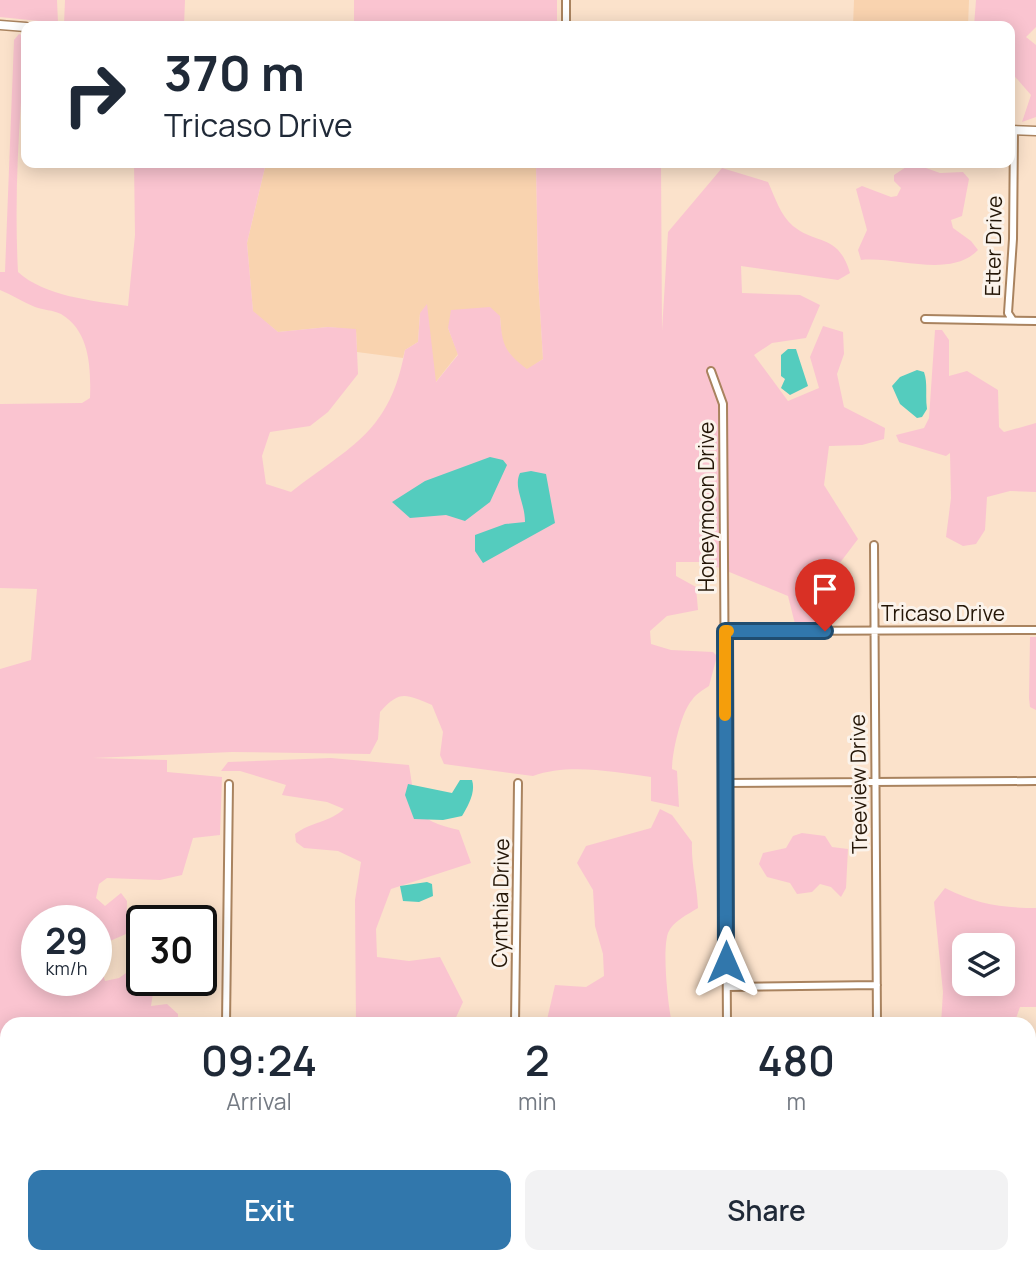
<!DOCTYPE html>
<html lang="en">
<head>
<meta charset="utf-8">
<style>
	:root { --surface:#fff; --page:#f2f2f3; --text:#1f2937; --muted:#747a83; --accent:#3177ac }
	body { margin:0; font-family:Manrope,sans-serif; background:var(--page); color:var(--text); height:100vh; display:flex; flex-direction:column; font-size:26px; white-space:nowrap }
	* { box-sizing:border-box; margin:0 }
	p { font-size:23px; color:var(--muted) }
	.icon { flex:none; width:38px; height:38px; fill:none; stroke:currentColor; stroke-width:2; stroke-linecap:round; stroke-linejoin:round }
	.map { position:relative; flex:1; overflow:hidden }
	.panel { position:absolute; left:0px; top:1017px; width:1036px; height:247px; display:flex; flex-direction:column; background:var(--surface); border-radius:21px 21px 0 0; box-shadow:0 4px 18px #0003 }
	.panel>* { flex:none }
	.guide { position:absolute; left:21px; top:21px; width:994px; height:147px; border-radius:14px; box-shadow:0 4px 18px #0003; background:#fff; color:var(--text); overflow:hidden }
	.tools { position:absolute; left:952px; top:933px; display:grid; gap:14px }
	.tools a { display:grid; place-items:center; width:63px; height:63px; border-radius:14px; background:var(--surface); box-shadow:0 4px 18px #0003; font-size:35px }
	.speed { position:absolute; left:21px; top:905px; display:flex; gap:14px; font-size:35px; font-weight:700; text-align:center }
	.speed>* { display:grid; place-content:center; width:91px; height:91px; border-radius:50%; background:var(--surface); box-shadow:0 4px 18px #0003; line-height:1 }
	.speed small { font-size:18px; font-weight:400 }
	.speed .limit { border:4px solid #111; border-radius:10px; background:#fff; color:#111 }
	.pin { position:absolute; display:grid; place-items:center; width:60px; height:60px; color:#fff; margin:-72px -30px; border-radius:50% 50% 50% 0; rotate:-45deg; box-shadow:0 0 7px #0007 }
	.pin .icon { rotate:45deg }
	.me { position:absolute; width:77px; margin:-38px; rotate:0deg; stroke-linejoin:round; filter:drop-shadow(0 0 5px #0008) }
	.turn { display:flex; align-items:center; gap:24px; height:147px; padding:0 28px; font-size:32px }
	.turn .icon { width:91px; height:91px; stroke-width:2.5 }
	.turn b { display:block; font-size:49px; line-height:60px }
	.eta { display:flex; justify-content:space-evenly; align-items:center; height:119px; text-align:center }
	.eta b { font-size:42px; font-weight:600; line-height:49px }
	.action { display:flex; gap:14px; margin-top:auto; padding:14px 28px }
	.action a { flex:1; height:80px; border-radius:14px; background:var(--accent); color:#fff; font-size:28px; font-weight:600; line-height:80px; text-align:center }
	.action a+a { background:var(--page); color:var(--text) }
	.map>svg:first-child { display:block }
	.built { fill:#f9d3af }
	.green { fill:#fac4d0; fill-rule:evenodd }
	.water { fill:#54ccbe }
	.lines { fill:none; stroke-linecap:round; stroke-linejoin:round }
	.minor-casing { stroke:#a9835f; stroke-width:10 }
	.major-casing { stroke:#a9835f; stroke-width:11 }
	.minor { stroke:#fff; stroke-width:6 }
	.major { stroke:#fff; stroke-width:8 }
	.route-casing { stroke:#204d70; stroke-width:18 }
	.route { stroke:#3177ac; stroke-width:12 }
	.slow { stroke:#f59e0b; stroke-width:12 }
	.labels { text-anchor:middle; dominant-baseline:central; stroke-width:6; stroke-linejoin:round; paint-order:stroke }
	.street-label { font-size:21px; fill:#241607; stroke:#fbf3eb }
</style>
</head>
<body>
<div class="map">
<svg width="1036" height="1263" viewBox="0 0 1036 1263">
	<rect width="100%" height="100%" fill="#fbe2cb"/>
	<path class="built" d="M854,0H969L968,26H853Z
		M266,163H536L538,277L543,359L527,370L515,361L502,344L500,316L448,328L458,354L435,383L420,313L418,342L405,350L403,358L357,352L356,330L328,327L278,332L253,312L247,243Z"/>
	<path class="green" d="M0,0H57L58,23L0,17Z
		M65,0H185L184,26L64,24Z
		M354,0H557V26H354Z
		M976,0H1036V27L1026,37L1036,45V117L1022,122L1031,95L1010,71V26H974Z
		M19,34L26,37C26,59 22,80 21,102C17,159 15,215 18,272C44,296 93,301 128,306L135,235L134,163H266L247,243L253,311L278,332L328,327L356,329L358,374L328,412L310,426L270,432L262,456L266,484L291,492C352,445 390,432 405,350L418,342L420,313L427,304L436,382L458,355L448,328L451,310L490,307L500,316C502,344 504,352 527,369L543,359L538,277L536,163H661L662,331L668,232L722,168L768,182C775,197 780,215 793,226C818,246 838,233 850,273L838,280L741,266L742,293L800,295L820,305L806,338L772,343L754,355L788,401L819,388L810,357L823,326L843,332L844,354L837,374L844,407L885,428L884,439L862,445L829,446L824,485L858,539L833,572L838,614L832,623L795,624L788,596L705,562H676V576L696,587L698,610L667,616L650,631L651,644L671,650L713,652L717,656L709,686C703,690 696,694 692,700C681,712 672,753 672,769L677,771L679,807L651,801V777C615,772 568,763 533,776L444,764L440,755L443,732L432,705C405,694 400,690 380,712L378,739L370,754L232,752L93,758L167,760V772L222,777L220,835L193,838L182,875L160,880L107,878L99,884L96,898L105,906L121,893L127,901L126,934L103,944L99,961L105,981L119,978L129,971L142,974V980H155L151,1006L167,1004L178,1014V1024H7V1256L192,1257L191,1263H0V669L31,660L37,589L0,588V404L82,403L90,398C91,368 90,331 61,314C53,310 43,310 35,307C23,302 12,295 0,290V272H5L14,40ZM37,920H96V980H37Z
		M912,163L940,173L963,172L969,179L962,216L951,220L953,228L971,241L978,250C950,279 896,256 861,260L858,250L867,230L856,189L862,186L891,197L897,196L901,188L894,181V175Z
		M935,330H942L949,340V376L967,371L998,390L999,427L1004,432L1036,423V492L1010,491L987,497L985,530L976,544L963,546L946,537L951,498L950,453L946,456L899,442L896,435L924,428L929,418Z
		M1030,637H1036V710L1030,707L1029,698Z
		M331,758L409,765C416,808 413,820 459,830L471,863L391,889L376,929L377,957L409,961L440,957L463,1002L453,1024H356L355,900L361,862L338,851L304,848L296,842L295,834C311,822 330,822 344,809L327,802L282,795L286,785L240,771H221L228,762Z
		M660,809L672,815L692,842C691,864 697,885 698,908C687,915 673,921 668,933C662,951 668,1005 672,1024H546L555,985L586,987L604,976L603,954L595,926L593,890L577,863L586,846L651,828Z
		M802,833L825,836L832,847L848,849L846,888L841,897L831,887L820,884L812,892L797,894L790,883L767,877L759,864L763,853L786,848L793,836Z
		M945,888C976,904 1002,908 1036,908V1007H1020L1014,1024H941L943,992L934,902ZM964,945H1003V984H964Z
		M1029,1039H1036V1097L1029,1098Z
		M626,1256H944V1257L941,1263H796L795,1259L787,1263H622Z
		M230,1257L363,1256V1263H230Z
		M373,1257V1256L436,1257L431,1263H373Z"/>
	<path class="water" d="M788,349H796L808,386L790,395L781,388L785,379L781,376V355Z
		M917,370L924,372C928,383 925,396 927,409L922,417L917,418L900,404L892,386L900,377Z
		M490,457L503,460L507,465L490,502L465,521L446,515L410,518L392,502L425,481Z
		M531,471L546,474L555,523L483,563L475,551V535L505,524L525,522C525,502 513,488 520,473Z
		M460,780H472C476,792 468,806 462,816L443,820L414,819L405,795L408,784L452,793Z
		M427,882L432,884L433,896L419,902L403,901L400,886Z"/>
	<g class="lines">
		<defs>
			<path id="minor" d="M566,0V26
				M925,319L1036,321
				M1012,319L1008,313L1013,239L1014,130
				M711,371L723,404L727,1024
				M874,545L877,1024
				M725,631L1036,630
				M726,783L1036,781
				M727,987L877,985
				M226,1024L229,784
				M515,1024L518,783
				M1029,1130L1036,1131
				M1029,1236L1036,1237
				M224,1263V1256
				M513,1263V1256
				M1022,1263V1256"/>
			<path id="major" d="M0,25L26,27
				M1010,130L1036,131"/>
		</defs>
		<use href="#minor" class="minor-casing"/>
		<use href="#major" class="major-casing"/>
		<use href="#minor" class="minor"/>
		<use href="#major" class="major"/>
	</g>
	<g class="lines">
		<defs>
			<path id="route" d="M726,962L725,631H825"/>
		</defs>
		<use href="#route" class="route-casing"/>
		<use href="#route" class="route"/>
		<path class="slow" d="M725,715V631H728"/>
	</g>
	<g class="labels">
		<g class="street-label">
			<text transform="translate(993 246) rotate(-89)">Etter Drive</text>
			<text transform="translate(706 507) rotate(-90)">Honeymoon Drive</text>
			<text x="943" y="613">Tricaso Drive</text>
			<text transform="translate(858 784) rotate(-91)">Treeview Drive</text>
			<text transform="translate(500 903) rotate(-89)">Cynthia Drive</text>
		</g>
	</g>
</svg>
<div class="tools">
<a><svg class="icon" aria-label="layers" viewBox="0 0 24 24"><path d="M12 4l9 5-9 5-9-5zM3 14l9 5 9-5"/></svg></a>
</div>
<div class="speed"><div>29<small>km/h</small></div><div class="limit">30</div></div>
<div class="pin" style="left:825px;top:631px;background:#d93025"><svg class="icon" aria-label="arrive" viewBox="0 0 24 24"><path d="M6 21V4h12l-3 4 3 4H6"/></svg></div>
<svg class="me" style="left:726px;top:962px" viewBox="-20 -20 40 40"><path d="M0-17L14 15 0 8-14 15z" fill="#3177ac" stroke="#fff" stroke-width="4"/></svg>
<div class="guide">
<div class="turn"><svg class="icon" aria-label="right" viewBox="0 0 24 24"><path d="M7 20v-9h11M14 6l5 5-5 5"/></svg><div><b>370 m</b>Tricaso Drive</div></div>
</div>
<section class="panel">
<div class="eta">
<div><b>09:24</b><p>Arrival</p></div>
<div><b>2</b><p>min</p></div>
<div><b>480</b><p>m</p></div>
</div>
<div class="action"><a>Exit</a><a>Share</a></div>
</section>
</div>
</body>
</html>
